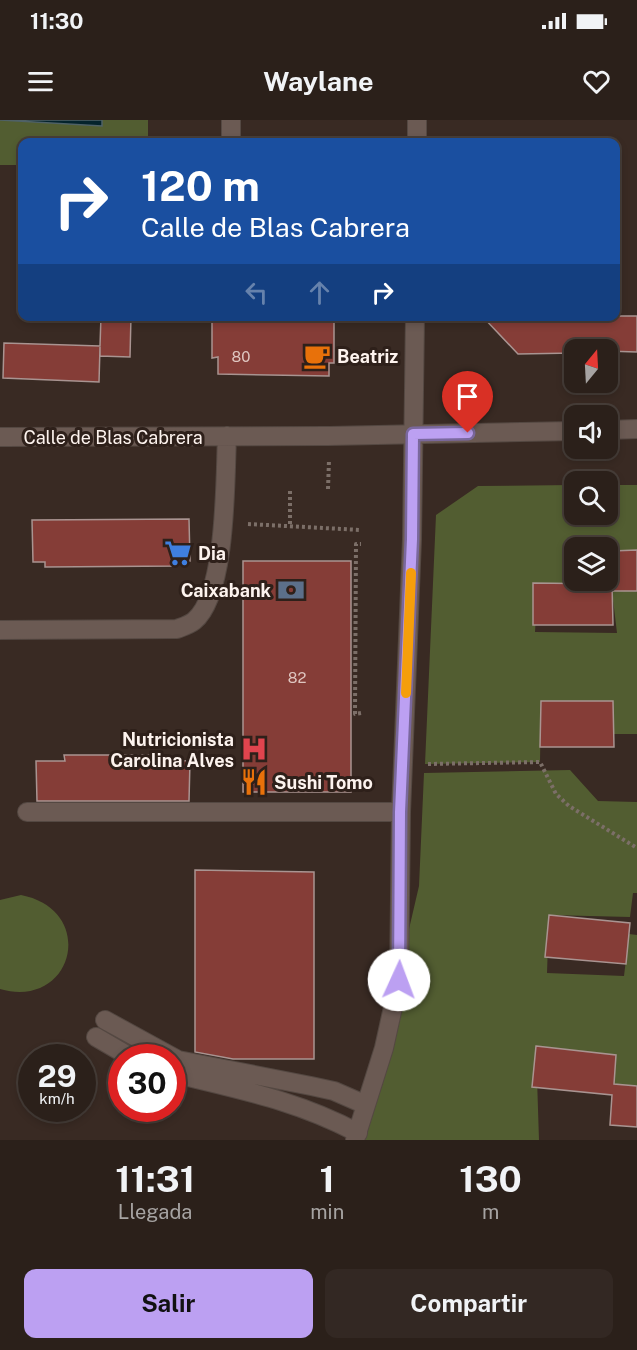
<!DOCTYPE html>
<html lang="es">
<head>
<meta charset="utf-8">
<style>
	:root { --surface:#2b201a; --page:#332823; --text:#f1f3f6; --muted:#a6a3a2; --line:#473e39; --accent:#bca0f2 }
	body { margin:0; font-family:"Public Sans",sans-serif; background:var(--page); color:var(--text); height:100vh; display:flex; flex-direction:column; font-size:22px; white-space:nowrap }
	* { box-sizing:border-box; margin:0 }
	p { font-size:20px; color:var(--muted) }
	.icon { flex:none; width:33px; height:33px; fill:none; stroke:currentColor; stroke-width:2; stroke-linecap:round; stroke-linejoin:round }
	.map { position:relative; height:1020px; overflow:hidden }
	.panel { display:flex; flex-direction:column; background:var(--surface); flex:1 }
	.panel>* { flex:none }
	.hud { position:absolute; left:18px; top:18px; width:602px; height:183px; border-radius:12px; box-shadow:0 3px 9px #0003,0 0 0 2px var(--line); background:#1a4fa0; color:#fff; overflow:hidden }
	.needle { width:39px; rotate:18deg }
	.tools { position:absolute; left:564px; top:219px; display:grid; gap:12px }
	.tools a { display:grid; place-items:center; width:54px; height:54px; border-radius:12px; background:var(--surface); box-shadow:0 3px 9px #0003,0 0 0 2px var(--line); font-size:30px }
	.speed { position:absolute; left:18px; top:924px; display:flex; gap:12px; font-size:30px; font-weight:700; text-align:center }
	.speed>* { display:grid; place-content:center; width:78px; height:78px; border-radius:50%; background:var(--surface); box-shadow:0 3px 9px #0003,0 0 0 2px var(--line); line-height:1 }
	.speed small { font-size:15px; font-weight:400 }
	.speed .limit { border:9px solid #d22; background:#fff; color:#111 }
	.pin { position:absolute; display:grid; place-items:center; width:51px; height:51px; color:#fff; margin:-62px -26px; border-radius:50% 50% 50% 0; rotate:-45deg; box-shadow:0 0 6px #0007 }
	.pin .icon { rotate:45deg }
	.me { position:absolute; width:66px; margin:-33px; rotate:2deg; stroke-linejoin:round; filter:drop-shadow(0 0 4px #0008) }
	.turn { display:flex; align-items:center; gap:21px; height:126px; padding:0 24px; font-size:27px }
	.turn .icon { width:78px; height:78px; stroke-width:2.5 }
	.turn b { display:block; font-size:42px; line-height:51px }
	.lanes { display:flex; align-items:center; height:57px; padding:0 24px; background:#0003; justify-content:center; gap:30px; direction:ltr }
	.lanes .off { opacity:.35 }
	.eta { display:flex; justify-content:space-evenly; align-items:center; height:102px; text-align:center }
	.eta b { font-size:36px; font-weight:700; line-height:42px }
	.action { display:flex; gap:12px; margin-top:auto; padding:12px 24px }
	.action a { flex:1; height:69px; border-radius:12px; background:var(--accent); color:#111; font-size:24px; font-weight:700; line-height:69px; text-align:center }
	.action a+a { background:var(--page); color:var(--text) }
	.status { display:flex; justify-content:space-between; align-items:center; height:42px; padding:0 30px; background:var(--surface); direction:ltr }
	.status svg { height:16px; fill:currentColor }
	header { display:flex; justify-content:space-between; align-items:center; height:78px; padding:0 24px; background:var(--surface); font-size:27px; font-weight:700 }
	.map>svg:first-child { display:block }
	.green { fill:#525d31; fill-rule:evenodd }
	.water { fill:#04232c; stroke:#4f6166; stroke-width:1.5 }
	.building { fill:#853d37; stroke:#a99491; stroke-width:1.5 }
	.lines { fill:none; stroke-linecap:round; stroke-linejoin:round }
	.minor-casing { stroke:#544842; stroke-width:20 }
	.path { stroke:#7c6f68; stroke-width:4; stroke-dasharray:3 3; stroke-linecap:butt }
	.minor { stroke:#6b5a53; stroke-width:18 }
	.route-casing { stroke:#7a689d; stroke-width:15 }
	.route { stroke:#bca0f2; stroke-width:10 }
	.slow { stroke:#f59e0b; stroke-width:10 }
	.labels { text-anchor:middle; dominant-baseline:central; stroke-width:6; stroke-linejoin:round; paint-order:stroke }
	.number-label { font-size:15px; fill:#dfc6c0 }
	.poi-label { font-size:18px; font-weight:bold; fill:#fdf3ee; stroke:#2e201a; text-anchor:start }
	.street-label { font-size:18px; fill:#fdf3ee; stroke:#2e201a }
</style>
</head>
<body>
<div class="status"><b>11:30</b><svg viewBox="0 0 49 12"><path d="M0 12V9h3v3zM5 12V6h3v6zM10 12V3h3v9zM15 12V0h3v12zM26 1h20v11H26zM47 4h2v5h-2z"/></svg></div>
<header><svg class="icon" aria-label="menu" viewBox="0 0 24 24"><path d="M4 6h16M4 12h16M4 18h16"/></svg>Waylane<svg class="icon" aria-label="heart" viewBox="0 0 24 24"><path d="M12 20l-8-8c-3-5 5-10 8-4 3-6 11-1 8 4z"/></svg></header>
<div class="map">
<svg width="637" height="1020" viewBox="0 0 637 1020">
	<rect width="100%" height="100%" fill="#392a23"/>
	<path class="green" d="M0,0H148V22H22V45H0Z
		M574,365V394H608V365H637V430L612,431V464L538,463L535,512L617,513L612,471H637V614H613L612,581H541L540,642L425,644L436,395L478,366ZM574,428H608V460H574Z
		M570,650L598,681L637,682V773H633L630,797L549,795L547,853L624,856L629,814L637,815V966L614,964L536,927L539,1020H360L419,766L424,653Z
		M21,775C98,790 74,890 0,869V780Z"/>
	<path class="water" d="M0,0H102V6Z"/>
	<path class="building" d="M101,196H131L130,237L100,236V227L99,262L3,258L4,223L100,226Z
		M212,196H334V243H329V256L218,254V237L212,238Z
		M482,196H637V232L574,230V233L518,234Z
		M189,399L190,441L177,442V446L45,447V442H33L32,400Z
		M637,430V471H612V431Z
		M243,441H351V672H243Z
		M533,463L612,464L613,505H533Z
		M541,581H613L614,627H540Z
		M64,635H154V640L190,641L189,681H37L36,641H65Z
		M195,750L314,752V939H233L195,932Z
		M549,795L630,803L626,844L545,837Z
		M536,926L616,935L614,964L637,966V1007L610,1005L612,975L532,967Z"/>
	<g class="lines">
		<defs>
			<path id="minor" d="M231,0V20
				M417,0V22
				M608,310L637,309
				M0,317L329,316L574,311
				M0,510L177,509C182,507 189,505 194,501C227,474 225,359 227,316
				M27,692H401
				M105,900L178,940L311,966L334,971L366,985
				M96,917L132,938
				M172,953C240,970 296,980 358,1013
				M355,1020L384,928L399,860L401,692L412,419L415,196"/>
		</defs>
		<use href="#minor" class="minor-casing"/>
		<path class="path" d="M328,369L329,340
			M290,371V407
			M248,404L361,410
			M361,593L355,594L356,424H361
			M428,644L540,642L556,674L569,686L637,728"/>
		<use href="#minor" class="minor"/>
	</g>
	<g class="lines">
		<defs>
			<path id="route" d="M399,860L400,692L412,419L413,314L468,313"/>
		</defs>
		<use href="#route" class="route-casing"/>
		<use href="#route" class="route"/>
		<path class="slow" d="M406,573L411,453"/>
	</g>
	<defs>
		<symbol id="cafe-bare" viewBox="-9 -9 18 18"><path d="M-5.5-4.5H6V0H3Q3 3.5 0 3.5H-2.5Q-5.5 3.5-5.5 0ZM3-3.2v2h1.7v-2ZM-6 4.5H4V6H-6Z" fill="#e8710a" stroke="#2e201a" stroke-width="2.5" paint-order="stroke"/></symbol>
		<symbol id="supermarket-bare" viewBox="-9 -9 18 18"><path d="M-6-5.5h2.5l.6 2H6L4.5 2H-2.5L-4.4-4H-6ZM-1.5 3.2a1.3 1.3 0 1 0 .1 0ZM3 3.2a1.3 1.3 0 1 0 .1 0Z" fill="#3f7fe0" stroke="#2e201a" stroke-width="2.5" paint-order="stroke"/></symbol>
		<symbol id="bank-bare" viewBox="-9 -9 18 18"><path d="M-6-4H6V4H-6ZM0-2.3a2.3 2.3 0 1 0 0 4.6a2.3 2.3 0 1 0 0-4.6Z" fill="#5c6f8a" stroke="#2e201a" stroke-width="2.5" paint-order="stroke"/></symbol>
		<symbol id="hospital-bare" viewBox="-9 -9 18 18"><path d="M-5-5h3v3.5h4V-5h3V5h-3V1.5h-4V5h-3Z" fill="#e0444e" stroke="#2e201a" stroke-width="2.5" paint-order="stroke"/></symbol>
		<symbol id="restaurant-bare" viewBox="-9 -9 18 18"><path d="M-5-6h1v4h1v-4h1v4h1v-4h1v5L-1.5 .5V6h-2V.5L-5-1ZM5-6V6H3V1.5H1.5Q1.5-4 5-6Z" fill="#e8710a" stroke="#2e201a" stroke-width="2.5" paint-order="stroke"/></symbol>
	</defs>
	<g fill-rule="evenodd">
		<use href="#cafe-bare" x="298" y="217" width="38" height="38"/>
		<use href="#supermarket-bare" x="159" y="414" width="38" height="38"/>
		<use href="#bank-bare" x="272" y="451" width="38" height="38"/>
		<use href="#hospital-bare" x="235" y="610" width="38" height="38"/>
		<use href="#restaurant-bare" x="235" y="643" width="38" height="38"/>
	</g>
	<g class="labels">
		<g class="number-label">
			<text x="241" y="236">80</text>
			<text x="297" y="557">82</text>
		</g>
		<g class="poi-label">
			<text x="337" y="236">Beatriz</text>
			<text x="198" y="433">Dia</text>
			<text x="271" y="470" text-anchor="end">Caixabank</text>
			<text x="234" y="619" text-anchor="end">Nutricionista<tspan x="234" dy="21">Carolina Alves</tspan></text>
			<text x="274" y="662">Sushi Tomo</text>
		</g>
		<g class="street-label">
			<text x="113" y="317">Calle de Blas Cabrera</text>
		</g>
	</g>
</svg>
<div class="tools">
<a><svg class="needle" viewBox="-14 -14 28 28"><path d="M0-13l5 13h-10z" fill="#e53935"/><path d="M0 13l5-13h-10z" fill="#a6a3a2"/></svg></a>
<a><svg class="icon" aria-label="sound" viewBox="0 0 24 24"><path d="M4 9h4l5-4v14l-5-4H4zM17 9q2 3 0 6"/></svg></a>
<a><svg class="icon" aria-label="search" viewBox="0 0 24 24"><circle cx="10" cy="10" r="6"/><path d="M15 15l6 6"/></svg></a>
<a><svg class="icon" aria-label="layers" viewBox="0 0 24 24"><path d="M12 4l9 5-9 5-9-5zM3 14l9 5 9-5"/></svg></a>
</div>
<div class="speed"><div>29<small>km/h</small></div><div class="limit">30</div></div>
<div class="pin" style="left:468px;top:313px;background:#d93025"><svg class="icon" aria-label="arrive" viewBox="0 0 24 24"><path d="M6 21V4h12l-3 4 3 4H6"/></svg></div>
<svg class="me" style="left:399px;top:860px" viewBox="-20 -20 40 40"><circle r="19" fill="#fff"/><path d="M0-13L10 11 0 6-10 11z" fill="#bca0f2"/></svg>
<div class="hud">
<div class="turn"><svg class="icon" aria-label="right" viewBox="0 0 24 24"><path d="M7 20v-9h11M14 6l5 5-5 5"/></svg><div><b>120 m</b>Calle de Blas Cabrera</div></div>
<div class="lanes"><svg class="icon off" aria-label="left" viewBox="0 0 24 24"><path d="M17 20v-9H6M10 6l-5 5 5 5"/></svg><svg class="icon off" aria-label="ahead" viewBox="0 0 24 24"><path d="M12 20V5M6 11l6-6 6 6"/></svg><svg class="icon" aria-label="right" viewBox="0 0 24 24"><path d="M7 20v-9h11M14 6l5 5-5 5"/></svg></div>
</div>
</div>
<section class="panel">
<div class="eta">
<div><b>11:31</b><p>Llegada</p></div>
<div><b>1</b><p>min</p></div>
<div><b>130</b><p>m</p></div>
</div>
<div class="action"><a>Salir</a><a>Compartir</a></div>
</section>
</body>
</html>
